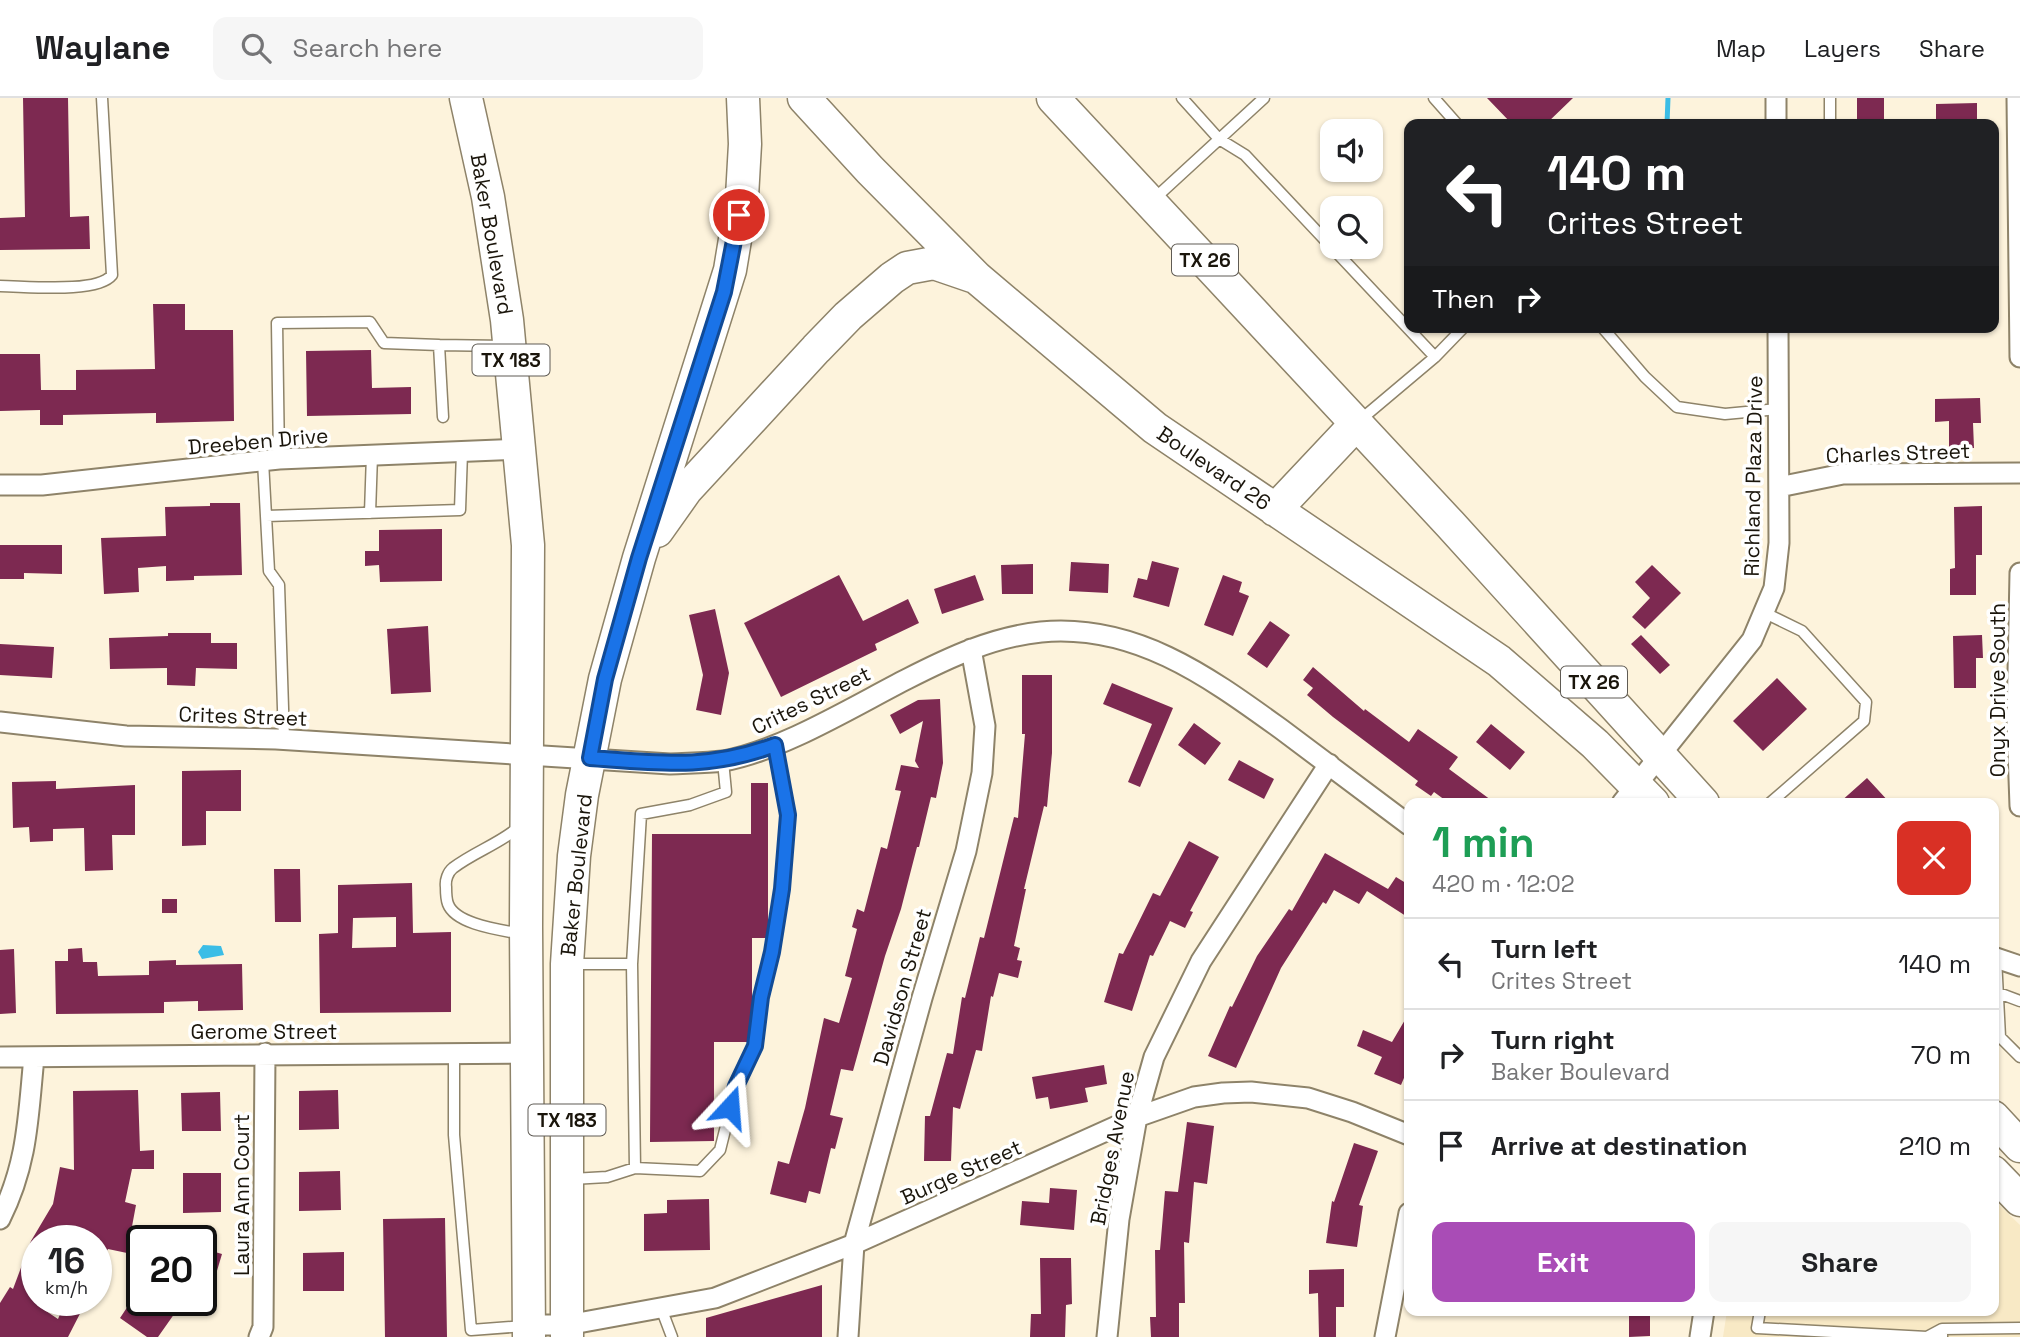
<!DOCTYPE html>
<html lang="en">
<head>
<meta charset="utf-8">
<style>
	:root { --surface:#fff; --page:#f6f6f6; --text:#202124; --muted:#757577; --line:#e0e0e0; --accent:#a94cb6 }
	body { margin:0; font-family:"Space Grotesk",sans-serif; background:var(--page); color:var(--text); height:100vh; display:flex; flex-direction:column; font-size:26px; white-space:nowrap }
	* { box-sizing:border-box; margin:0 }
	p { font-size:23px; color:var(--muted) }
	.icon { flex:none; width:38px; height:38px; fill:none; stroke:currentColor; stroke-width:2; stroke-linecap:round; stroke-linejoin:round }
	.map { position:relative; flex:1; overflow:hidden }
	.details { position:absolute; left:1404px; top:700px; width:595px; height:518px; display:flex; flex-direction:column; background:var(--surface); border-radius:14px; box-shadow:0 2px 5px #0004 }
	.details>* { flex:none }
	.top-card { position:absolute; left:1404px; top:21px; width:595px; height:214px; border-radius:14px; box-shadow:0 2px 5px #0004; background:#202124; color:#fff; overflow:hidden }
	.controls { position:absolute; left:1320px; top:21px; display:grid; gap:14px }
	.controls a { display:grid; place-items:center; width:63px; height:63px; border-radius:14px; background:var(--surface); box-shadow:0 2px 5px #0004; font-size:35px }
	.speed { position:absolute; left:21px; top:1127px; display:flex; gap:14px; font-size:35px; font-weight:700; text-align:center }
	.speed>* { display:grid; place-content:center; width:91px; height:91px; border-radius:50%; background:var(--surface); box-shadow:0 2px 5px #0004; line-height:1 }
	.speed small { font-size:18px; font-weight:400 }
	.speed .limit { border:4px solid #111; border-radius:10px; background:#fff; color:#111 }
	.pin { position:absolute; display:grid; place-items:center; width:60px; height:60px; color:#fff; margin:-30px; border:4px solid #fff; border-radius:50%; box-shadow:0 2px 7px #0007 }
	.me { position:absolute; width:77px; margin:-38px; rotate:19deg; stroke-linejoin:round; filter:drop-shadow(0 0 5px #0008) }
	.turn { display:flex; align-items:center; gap:24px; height:147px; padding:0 28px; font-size:32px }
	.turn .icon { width:91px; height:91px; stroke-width:2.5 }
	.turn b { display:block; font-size:49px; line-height:60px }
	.then { display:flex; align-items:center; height:66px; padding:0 28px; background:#0003; gap:14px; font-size:26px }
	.round { display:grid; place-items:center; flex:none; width:74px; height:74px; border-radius:14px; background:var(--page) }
	.headline { display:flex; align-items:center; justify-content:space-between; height:119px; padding:0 28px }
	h1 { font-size:42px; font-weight:600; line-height:52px; color:#1e9e55 }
	.action { display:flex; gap:14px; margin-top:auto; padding:14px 28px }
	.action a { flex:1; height:80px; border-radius:14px; background:var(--accent); color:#fff; font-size:28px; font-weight:600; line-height:80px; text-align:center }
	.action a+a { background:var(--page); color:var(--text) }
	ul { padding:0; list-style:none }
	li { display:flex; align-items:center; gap:21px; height:91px; padding:0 28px; border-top:2px solid var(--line) }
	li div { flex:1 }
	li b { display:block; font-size:26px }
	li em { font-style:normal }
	header { display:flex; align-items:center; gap:42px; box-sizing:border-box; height:98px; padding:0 35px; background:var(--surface); border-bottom:2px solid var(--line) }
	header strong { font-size:33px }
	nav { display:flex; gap:38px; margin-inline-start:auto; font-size:24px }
	.search { width:490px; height:63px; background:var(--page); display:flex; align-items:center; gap:18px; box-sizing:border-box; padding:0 24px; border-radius:14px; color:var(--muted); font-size:26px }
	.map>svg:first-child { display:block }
	.built { fill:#f8e9c5 }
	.water { fill:#3cbde6 }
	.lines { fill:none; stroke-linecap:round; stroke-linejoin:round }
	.stream { stroke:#3cbde6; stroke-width:5 }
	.building { fill:#7d2951; fill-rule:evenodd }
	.service-casing { stroke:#8e8369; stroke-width:13 }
	.minor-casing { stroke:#8e8369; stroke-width:23 }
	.primary-casing { stroke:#8e8369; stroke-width:35 }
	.service { stroke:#fff; stroke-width:10 }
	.minor { stroke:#fff; stroke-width:19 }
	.primary { stroke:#fff; stroke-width:32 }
	.route-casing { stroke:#114b97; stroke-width:18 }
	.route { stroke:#1a73e8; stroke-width:12 }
	.labels { text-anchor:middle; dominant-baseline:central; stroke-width:7; stroke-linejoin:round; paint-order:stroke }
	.shield { fill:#fff; stroke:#5f5b54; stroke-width:2 }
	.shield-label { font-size:19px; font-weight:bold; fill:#1a150b }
	.street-label { font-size:21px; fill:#1a150b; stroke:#fff }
</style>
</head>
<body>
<header>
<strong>Waylane</strong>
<div class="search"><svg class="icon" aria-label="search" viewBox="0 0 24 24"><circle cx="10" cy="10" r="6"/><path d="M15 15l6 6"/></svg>Search here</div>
<nav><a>Map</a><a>Layers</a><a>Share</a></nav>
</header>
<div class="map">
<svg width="2020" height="1239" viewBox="0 0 2020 1239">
	<rect width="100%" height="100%" fill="#fdf3dc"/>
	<path class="built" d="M1993,1101L2020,1127V1239H1723L1727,1213H1993Z"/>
	<path class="water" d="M203,847L221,848L224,857L202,861L198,854Z"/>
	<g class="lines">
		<path class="stream" d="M1667,26L1668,0"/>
	</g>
	<path class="building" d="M23,0H68L70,119L89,118L90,151L0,152V120L25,119Z
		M1487,0H1573L1546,26H1512Z
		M1857,0H1884V26H1857Z
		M1977,5V26H1936V6Z
		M153,206H185V232H233L234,323L156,325V315L63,317V327H40V312L0,313V256H40L41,292H76V272L155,271Z
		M371,252L372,290L411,289V316L307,318L306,253Z
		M1980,300L1981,325H1973L1974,350L1949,351V323L1935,324V301Z
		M210,405H240L242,477L194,478V482L166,483V468L138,470L139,494L104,496L101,440L166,438L165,409L210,408Z
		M1982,408V457H1976V497H1950V471L1955,470L1954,409Z
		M442,431V483L380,484L379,467L365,468V453H379V432Z
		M0,447H62V476L24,475V481H0Z
		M1152,463L1179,470L1169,509L1133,499L1138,480L1147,482Z
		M1071,464L1109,466L1108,495L1069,493Z
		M1033,466V496H1002L1001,467Z
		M1652,467L1681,495L1645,531L1632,519L1650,500L1635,484Z
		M839,477L863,523L908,501L919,525L875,546L877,552L781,599L744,525Z
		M975,477L984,502L942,516L934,491Z
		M1223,477L1242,484L1239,494L1249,498L1233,538L1204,527Z
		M715,511L729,575L721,617L696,612L703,577L689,517Z
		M1270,523L1290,537L1267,570L1247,556Z
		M428,528L431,594L391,596L387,531Z
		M168,535H211V545H237V571L196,570L195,588L167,587V570L110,571L109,540L168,538Z
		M1641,537L1670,567L1660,576L1631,546Z
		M1982,537L1983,560H1976V590H1954L1953,538Z
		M0,546L54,549L52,580L0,577Z
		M1313,569L1364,613L1365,611L1409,644L1418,631L1458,659L1449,671L1495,705H1449L1434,694L1431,698L1415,687L1418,683L1333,619L1307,597L1313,590L1303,582Z
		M1022,577H1052V655L1047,709L1044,708L1024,791H1026L1014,848L1020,850L1017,862L1022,863L1018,880L999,875L993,899L991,898L982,953L976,952L960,1011L953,1009L951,1063H924L925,1018H930L947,955L953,956L962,899L965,900L980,839L984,840L1014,719L1018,720L1025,636H1022Z
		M1777,580L1807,611L1763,653L1733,623Z
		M1112,585L1173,610L1140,689L1128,684L1152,626L1103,606Z
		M940,601L943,665L936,700L931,699L919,749H917L901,811L885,858L853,973L841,971L830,1017L843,1020L835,1051L831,1050L820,1096L809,1093L806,1105L770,1096L778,1063L789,1066L805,1010L824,920L839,925L852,880L845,878L857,831L852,829L857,811L864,814L881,749L887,751L901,693L895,692L901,667L919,670L915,663L923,623L900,636L890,617L918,602Z
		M1194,625L1221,645L1205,667L1178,647Z
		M1491,626L1525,654L1510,672L1476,644Z
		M1239,662L1274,681L1264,701L1228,682Z
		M241,672V713H206V747L182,748V673Z
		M1867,680L1890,705H1839Z
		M56,683V691L135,687V737H112L113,772L85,773L84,730L53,731V743L30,744L29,729L13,730L12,684Z
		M751,685H768V834L767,840H752V912L748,944H714V1043L650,1044L652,736H751Z
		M1189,743L1219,759L1190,813L1193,814L1185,830L1170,823L1153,858L1150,857L1132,913L1104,904L1119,855L1123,856L1153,795L1160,798Z
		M1325,755L1388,791L1396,779L1409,787V820L1367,793L1359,806L1334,792L1326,806L1323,804L1281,870L1236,970L1208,958L1230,908L1232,909L1257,858L1289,811L1292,813Z
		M274,771H300L301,824H275Z
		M412,785L413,835L451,834V914L320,915L319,836L338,835V787ZM396,819V849L352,850L353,820Z
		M162,801H177V815H162Z
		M82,850L83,864H97L98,878L149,877V863L176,862V867L242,866L243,912L198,913V903L164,904V915L56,916L55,863H68V851Z
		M14,851L16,915L0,916V852Z
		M1409,915V968L1401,987L1374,976L1382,959L1357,948L1363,932L1392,944Z
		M1104,967L1107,986L1085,990L1088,1004L1050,1011L1048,999L1036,1001L1032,979Z
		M138,992L140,1053L154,1052V1071H132L125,1104L136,1107L127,1155L108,1151L96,1172V1143H37V1207L58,1221L66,1202H87L68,1239H0V1205L10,1189L13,1191L31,1143L53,1106L60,1069L74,1072L73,993Z
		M338,992L339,1031L299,1032V993Z
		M220,994L221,1033H182L181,995Z
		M1187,1024L1214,1028L1207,1086L1194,1084L1189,1145L1184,1144L1185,1205H1179V1239H1151L1150,1219H1156L1155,1152H1160L1165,1093L1178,1094Z
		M1354,1045L1378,1053L1359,1107L1363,1108L1357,1149L1326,1145L1332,1103L1334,1104Z
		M340,1073L341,1112L299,1113V1074Z
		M183,1075H221V1114L183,1115Z
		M1050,1090L1077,1092L1074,1132L1020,1127L1022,1103L1049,1105Z
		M709,1101L710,1152L644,1153V1116L667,1115V1102Z
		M445,1120L447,1239H385L383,1121Z
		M201,1150L222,1156L205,1213L201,1212Z
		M344,1154V1193H303V1155Z
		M1040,1160H1071L1072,1206L1066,1207L1065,1239H1030L1031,1216H1041Z
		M1344,1171V1209H1336V1239H1319L1318,1195L1309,1196V1172Z
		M822,1187V1239H706V1220Z
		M132,1202H163L177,1212L158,1239H147L120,1220Z
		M1629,1213H1650V1238L1629,1239Z"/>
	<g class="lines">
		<defs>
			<path id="service" d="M1182,0L1219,41L1245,57L1435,259
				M1434,0L1457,26
				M1830,0V26
				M1153,102L1264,0
				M0,188C25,188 97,196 112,177L102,0
				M1602,229L1645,279L1677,309L1725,316L1778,311
				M443,319L439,247L505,248
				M1359,323L1435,259L1464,229
				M279,361L277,225L370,224L384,245L439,247
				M263,363L269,473L279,487L284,641
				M370,415L372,357
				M266,418L460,412L462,354
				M1765,515L1802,533L1866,604L1864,623L1770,705
				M519,729C499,746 474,754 453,770C448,774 445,782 446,789C446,794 446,801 448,806C456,827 502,832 522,836
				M571,866H632
				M1996,894L2020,903
				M2000,939L2020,959
				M1993,942L2000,939L1996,860
				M454,955V1037L471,1232L525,1228
				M635,1070L632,866L641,716L690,707L726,694L723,663
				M572,1081L607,1079L635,1070L700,1073L720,1052L736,988L755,948L761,899L772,854L782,791L788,717L775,647
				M661,1210L672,1239
				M1760,1213L1757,1230L1927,1239L1942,1231V1239
				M1942,1231L2020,1230"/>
			<path id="minor" d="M1776,0V26
				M2017,0L2020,259
				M0,387H42L279,361L520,351
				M1779,389L1843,376L2020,375
				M2020,475L2017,624L2020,708
				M0,624L126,638L276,641L670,666C688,665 706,665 723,663C781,653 854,608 907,581C950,559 993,539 1041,534C1136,525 1210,580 1281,631C1324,663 1367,695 1409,727
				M1622,705L1752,542L1774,490L1779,445L1778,229
				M1993,859L2020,868
				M0,959L528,955
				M0,1121C28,1065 28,1019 34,959
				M529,1227H567L715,1200L854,1146L1137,1019L1194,999L1223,995L1251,994L1308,1000L1352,1014L1409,1037
				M259,1239L263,1229L265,955
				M848,1239L854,1146L922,900L966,753L982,675L985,628L971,551
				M1107,1239L1119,1121L1137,1019L1154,959L1201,863L1329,666
				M1385,1239L1409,1115
				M1700,1239L1704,1213"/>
			<path id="primary" d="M466,0L488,99L507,222L528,447L526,829L529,1239
				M804,0L870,72L977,180L1155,330L1499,563L1595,646L1653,705
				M1053,0L1450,426L1703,705
				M1275,412L1356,326
				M657,433L686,392L816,251L848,218L892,180L907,170L934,165L972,178
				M1993,1019L2020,1048
				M1993,1074L2020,1102
				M567,1239V866L574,758L582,697L605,581L639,460L730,172L742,99L745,46L743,0"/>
		</defs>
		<use href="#service" class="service-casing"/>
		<use href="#minor" class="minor-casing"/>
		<use href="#primary" class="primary-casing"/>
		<use href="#service" class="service"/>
		<use href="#minor" class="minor"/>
		<use href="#primary" class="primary"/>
	</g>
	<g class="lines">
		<defs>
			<path id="route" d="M730,1009L736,988L755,948L761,899L772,854L782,791L788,717L775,647C708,672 660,665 590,660L605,581L639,460L724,194L739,117"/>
		</defs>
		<use href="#route" class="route-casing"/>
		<use href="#route" class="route"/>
	</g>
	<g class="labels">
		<g class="shield">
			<rect x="1172" y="146.5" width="66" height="31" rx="5"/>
			<rect x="472.5" y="246.5" width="77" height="31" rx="5"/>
			<rect x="1561" y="568.5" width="66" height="31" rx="5"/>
			<rect x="528.5" y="1006.5" width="77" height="31" rx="5"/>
		</g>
		<g class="shield-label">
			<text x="1205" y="162">TX 26</text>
			<text x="511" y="262">TX 183</text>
			<text x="1594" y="584">TX 26</text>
			<text x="567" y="1022">TX 183</text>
		</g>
		<g class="street-label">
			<text transform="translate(492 136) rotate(80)">Baker Boulevard</text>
			<text transform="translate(258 343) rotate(-5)">Dreeben Drive</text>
			<text transform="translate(1898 355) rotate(-2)">Charles Street</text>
			<text transform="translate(1214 370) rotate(34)">Boulevard 26</text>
			<text transform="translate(1753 378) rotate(-89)">Richland Plaza Drive</text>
			<text transform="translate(1997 592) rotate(-90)">Onyx Drive South</text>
			<text transform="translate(811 602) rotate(-26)">Crites Street</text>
			<text transform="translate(243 618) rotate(2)">Crites Street</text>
			<text transform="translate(576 777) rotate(-84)">Baker Boulevard</text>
			<text transform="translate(902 889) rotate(-74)">Davidson Street</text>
			<text x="264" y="933">Gerome Street</text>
			<text transform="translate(1112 1050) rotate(-79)">Bridges Avenue</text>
			<text transform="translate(961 1074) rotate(-24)">Burge Street</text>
			<text transform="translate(241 1097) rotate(-90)">Laura Ann Court</text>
		</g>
	</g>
</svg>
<div class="controls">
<a><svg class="icon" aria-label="sound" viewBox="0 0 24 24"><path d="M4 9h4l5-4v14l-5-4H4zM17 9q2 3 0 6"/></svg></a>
<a><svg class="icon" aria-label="search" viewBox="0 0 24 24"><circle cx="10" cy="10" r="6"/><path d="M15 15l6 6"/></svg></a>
</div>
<div class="speed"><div>16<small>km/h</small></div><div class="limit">20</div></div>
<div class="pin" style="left:739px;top:117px;background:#d93025"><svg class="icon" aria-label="arrive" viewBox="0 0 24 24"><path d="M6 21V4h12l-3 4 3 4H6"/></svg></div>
<svg class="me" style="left:730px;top:1009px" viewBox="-20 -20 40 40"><path d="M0-17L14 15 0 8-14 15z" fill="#1a73e8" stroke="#fff" stroke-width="4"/></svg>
<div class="top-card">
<div class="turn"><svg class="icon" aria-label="left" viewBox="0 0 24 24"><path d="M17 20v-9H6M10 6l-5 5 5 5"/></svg><div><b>140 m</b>Crites Street</div></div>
<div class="then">Then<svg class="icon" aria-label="right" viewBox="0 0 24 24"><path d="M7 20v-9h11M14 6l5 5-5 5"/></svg></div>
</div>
<section class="details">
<div class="headline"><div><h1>1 min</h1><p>420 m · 12:02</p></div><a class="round" style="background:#d93025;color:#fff"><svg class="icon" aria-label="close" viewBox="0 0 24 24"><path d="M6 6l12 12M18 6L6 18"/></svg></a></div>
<ul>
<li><svg class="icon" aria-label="left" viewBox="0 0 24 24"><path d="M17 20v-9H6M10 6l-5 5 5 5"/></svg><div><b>Turn left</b><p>Crites Street</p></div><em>140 m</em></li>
<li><svg class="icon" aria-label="right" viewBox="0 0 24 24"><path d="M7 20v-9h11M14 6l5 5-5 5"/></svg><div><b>Turn right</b><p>Baker Boulevard</p></div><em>70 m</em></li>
<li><svg class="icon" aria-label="arrive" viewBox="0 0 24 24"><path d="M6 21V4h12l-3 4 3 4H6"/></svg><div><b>Arrive at destination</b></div><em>210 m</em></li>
</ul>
<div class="action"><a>Exit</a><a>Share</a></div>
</section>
</div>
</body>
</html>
